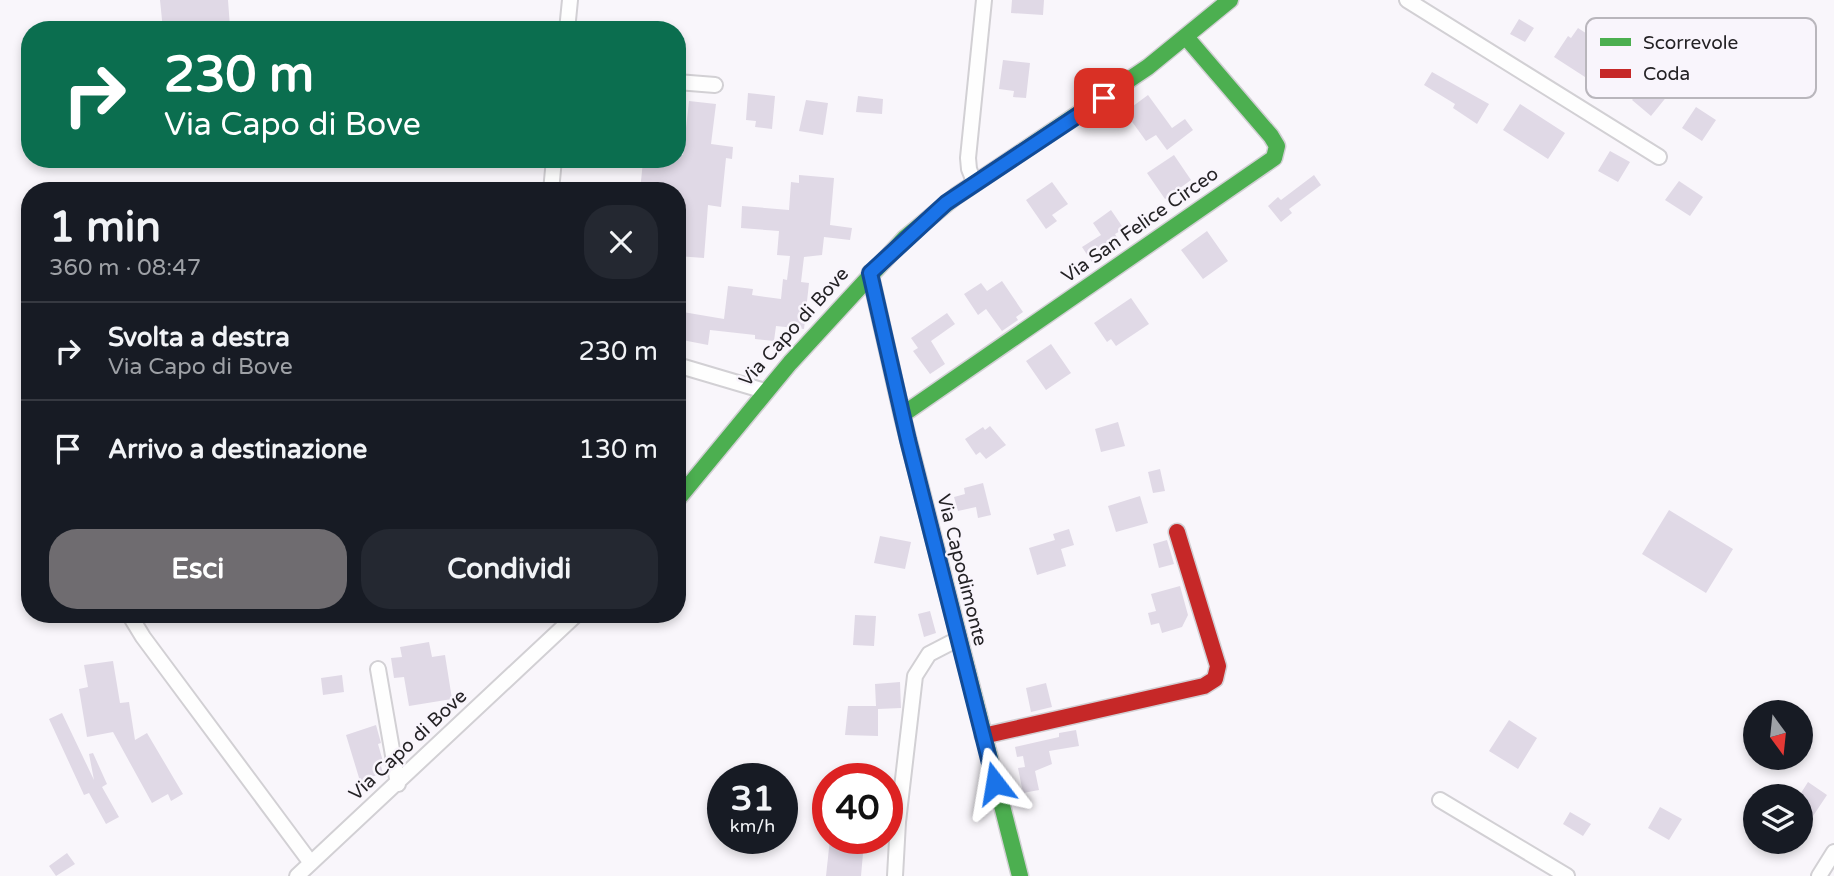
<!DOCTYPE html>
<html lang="it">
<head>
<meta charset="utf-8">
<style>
	:root { --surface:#171b24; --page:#242831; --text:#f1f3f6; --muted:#9ea1a6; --line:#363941; --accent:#6f6c70 }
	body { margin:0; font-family:"Varela Round",sans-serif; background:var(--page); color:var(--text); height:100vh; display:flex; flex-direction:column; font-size:26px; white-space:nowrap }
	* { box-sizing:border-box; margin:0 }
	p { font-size:23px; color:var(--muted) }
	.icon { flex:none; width:38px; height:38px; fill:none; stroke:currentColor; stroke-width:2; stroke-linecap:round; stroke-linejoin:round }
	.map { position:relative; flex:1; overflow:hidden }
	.sheet { position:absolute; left:21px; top:182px; width:665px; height:441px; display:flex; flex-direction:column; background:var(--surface); border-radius:28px; box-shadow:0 4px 10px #0003 }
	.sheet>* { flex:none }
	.banner { position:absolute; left:21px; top:21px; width:665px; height:147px; border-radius:28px; box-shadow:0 4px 10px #0003; background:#0b6e4f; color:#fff; overflow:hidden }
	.needle { width:46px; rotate:165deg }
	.fabs { position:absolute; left:1743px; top:700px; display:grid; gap:14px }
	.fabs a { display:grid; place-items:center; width:70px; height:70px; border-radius:50%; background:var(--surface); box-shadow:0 4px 10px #0003; font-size:35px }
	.speed { position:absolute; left:707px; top:763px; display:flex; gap:14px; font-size:35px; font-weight:700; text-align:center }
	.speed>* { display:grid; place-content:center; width:91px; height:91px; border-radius:50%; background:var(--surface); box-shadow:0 4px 10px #0003; line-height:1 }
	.speed small { font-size:18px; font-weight:400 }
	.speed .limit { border:10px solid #d22; background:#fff; color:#111 }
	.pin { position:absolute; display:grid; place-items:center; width:60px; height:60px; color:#fff; margin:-30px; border-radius:14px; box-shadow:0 4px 10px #0006 }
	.me { position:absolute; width:77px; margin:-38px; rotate:346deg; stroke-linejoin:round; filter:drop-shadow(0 0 5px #0008) }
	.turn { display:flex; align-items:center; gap:24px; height:147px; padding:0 28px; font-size:32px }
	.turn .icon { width:91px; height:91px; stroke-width:2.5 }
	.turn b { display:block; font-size:49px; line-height:60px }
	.round { display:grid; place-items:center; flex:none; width:74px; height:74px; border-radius:28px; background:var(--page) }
	.headline { display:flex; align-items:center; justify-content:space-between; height:119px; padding:0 28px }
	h1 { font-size:42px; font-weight:800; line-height:52px }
	.button { display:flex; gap:14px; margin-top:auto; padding:14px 28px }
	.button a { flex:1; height:80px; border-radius:28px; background:var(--accent); color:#fff; font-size:28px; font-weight:800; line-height:80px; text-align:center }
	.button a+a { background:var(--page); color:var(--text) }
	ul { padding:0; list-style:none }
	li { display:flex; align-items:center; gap:21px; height:98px; padding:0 28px; border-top:2px solid var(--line) }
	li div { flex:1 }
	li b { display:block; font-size:26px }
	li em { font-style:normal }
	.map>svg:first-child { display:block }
	.building { fill:#e0d9e6 }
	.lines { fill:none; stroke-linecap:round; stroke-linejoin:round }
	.street-casing { stroke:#d2d0d4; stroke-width:18 }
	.fast-casing { stroke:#d2d0d4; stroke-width:19 }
	.jam-casing { stroke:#d2d0d4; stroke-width:19 }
	.street { stroke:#fefefe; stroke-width:14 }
	.fast { stroke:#4caf50; stroke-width:16 }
	.jam { stroke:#c62828; stroke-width:16 }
	.route-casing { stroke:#114b97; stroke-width:18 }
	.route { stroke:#1a73e8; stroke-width:12 }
	.labels { text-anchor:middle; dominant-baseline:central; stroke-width:5; stroke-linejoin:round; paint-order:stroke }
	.street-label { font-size:19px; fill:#242225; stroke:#f9f5fc }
	.key { fill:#f9f5fc; stroke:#b9b6bc; stroke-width:2 }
	.key-label { font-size:19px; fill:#242225 }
</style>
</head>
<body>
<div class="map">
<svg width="1834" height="876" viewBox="0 0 1834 876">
	<rect width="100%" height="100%" fill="#f9f6fb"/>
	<path class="building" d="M160,0H228L230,27L163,30Z
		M1012,0H1044L1043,15L1011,13Z
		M1519,19L1534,28L1525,42L1510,34Z
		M1578,28L1607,47L1585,77L1554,57L1568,36L1571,38Z
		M1003,60L1030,63L1026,98L1013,97L1014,91L999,89Z
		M1432,72L1489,104L1477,124L1453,108L1455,104L1424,85Z
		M1649,80L1668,95L1651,116L1632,100Z
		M748,93L775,96L772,129L755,127L756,121L746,120Z
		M1148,95L1172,128L1185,119L1193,130L1167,150L1156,135L1146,141L1125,112Z
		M858,96L883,99L882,114L856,112Z
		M806,100L828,103L823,135L799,131Z
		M689,101L716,104L711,144L733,147L732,159L726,158L721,207L708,205L704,258L677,256V191H640L643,161L677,159V155H683Z
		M1520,104L1565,133L1548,159L1503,130Z
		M1696,107L1716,120L1702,141L1682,128Z
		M1610,151L1630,162L1618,182L1598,171Z
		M1174,155L1191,180L1165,199L1147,173Z
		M799,175L834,178L830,225L852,228L850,240L824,237L822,255L804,257L801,282L809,283L804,329L776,326L774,341L755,339V335L710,330L708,345L677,339V311L724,319L728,286L753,289L752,295L781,299L783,279L787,280L790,256L777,255L779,231L741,228L742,206L789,210L791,182L799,183Z
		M1314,175L1321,185L1289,209L1292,213L1281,222L1268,206L1278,197L1281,200Z
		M1679,181L1703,197L1690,216L1665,200Z
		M1052,182L1068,204L1052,215L1057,221L1046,229L1026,200Z
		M1111,210L1124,229L1115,234L1122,246L1094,265L1082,247L1101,235L1093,223Z
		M1207,231L1228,261L1203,279L1181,250Z
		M1002,281L1023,312L1016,317L1018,320L1002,331L986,309L978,315L964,294L981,283L987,291Z
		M1131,298L1149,324L1116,346L1111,339L1107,342L1094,323Z
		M947,313L955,324L931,341L945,364L930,374L913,351L918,348L911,338Z
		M1051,344L1071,373L1046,390L1026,361Z
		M1118,422L1125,446L1101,452L1095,429Z
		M990,426L1006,445L986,459L980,452L976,455L965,439L983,427L985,430Z
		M1160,469L1165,491L1153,493L1148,472Z
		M983,483L991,515L978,518L976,507L958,511L954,497L965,494L964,488Z
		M1140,496L1148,523L1116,532L1108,506Z
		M1669,510L1733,549L1706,593L1642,554Z
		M1069,529L1074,545L1061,549L1066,566L1037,575L1029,548L1055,540L1053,534Z
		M880,536L911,542L905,569L874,563Z
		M1167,540L1174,564L1159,568L1153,544Z
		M1180,586L1188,615L1182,627L1162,633L1159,623L1151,625L1148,613L1156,611L1151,594Z
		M930,611L936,633L924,637L918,614Z
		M855,615L876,616L874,646L853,645Z
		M429,642L432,657L445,655L452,699L409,706L404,677L394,678L391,658L402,657L400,647Z
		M113,661L120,703L129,702L135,740L147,733L183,794L171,801L168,794L152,803L113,732L87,737L79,689L88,687L84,665Z
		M342,675L344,692L323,695L321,678Z
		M900,682L901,708L878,709V736L845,735L848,706H876L875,684Z
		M1046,683L1052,707L1031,712L1026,688Z
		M62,713L94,780L89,754L93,753L107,784L102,787L119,817L106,824L89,793L84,795L49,719Z
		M1509,720L1537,738L1518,769L1489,751Z
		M376,725L381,743L378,744L384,765L381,766L383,773L360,781L346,735Z
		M1076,730L1079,746L1049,751L1052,764L1035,771L1039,790L1023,793L1018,768L1025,767L1023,756L1017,757L1015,747L1059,737V733Z
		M1808,782L1827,795L1801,834V793Z
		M1660,807L1682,819L1669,840L1648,828Z
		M1570,812L1591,824L1583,836L1563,824Z
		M830,839L864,842L861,876H826Z
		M67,853L75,864L56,876L49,866Z"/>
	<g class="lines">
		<defs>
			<path id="street" d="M1407,0L1659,157
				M567,30L570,0
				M677,82L715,85
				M975,184L969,169L968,158L984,0
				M551,191L554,159
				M677,365L765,391
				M129,614L143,637L311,863
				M378,669L398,784
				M1440,800L1567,876
				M297,876L577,614
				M895,876L898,822L915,676L929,654L958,639
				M1819,876L1834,852"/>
			<path id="fast" d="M870,273L902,415L1020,876
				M902,415L1274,158L1277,146L1271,136L1186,37
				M677,500L790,363L905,238L956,196L1148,67L1230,0"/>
			<path id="jam" d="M983,736L1204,686L1215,679L1218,666L1177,532"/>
		</defs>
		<use href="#street" class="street-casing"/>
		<use href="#fast" class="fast-casing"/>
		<use href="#jam" class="jam-casing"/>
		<use href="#street" class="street"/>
		<use href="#fast" class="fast"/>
		<use href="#jam" class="jam"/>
	</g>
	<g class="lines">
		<defs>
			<path id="route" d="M995,783L908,440L870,273L946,203L1104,98"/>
		</defs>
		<use href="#route" class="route-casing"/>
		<use href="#route" class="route"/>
	</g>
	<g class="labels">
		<g class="street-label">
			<text transform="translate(1140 225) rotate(-35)">Via San Felice Circeo</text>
			<text transform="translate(794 327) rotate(-48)">Via Capo di Bove</text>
			<text transform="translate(962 570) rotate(76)">Via Capodimonte</text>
			<text transform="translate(408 745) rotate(-43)">Via Capo di Bove</text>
		</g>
	</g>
	<rect x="1586" y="18" width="230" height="80" rx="10" class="key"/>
	<rect x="1600" y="38" width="31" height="8" fill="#4caf50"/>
	<rect x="1600" y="69" width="31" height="9" fill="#c62828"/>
	<g class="key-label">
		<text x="1643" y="49">Scorrevole</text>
		<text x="1643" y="80">Coda</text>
	</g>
</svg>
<div class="fabs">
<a><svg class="needle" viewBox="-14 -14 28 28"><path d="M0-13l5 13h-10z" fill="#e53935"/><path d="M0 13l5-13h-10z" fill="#9ea1a6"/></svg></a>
<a><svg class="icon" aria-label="layers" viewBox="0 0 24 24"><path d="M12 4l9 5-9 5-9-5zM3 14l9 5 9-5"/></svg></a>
</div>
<div class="speed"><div>31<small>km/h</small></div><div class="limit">40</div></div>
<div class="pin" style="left:1104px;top:98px;background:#d93025"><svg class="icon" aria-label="arrive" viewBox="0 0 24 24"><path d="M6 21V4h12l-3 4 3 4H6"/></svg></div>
<svg class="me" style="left:995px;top:783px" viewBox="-20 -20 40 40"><path d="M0-17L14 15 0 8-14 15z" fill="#1a73e8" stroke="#fff" stroke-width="4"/></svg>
<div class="banner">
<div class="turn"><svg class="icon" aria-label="right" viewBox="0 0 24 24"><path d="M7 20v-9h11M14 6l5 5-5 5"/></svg><div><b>230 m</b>Via Capo di Bove</div></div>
</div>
<section class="sheet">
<div class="headline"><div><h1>1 min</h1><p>360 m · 08:47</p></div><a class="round"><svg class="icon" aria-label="close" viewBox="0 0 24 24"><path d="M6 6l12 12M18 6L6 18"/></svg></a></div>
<ul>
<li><svg class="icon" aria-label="right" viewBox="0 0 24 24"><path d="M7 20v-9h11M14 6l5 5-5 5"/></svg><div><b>Svolta a destra</b><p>Via Capo di Bove</p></div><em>230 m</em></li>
<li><svg class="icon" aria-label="arrive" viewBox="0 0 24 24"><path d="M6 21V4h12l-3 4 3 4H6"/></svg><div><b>Arrivo a destinazione</b></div><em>130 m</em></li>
</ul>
<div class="button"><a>Esci</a><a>Condividi</a></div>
</section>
</div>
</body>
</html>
